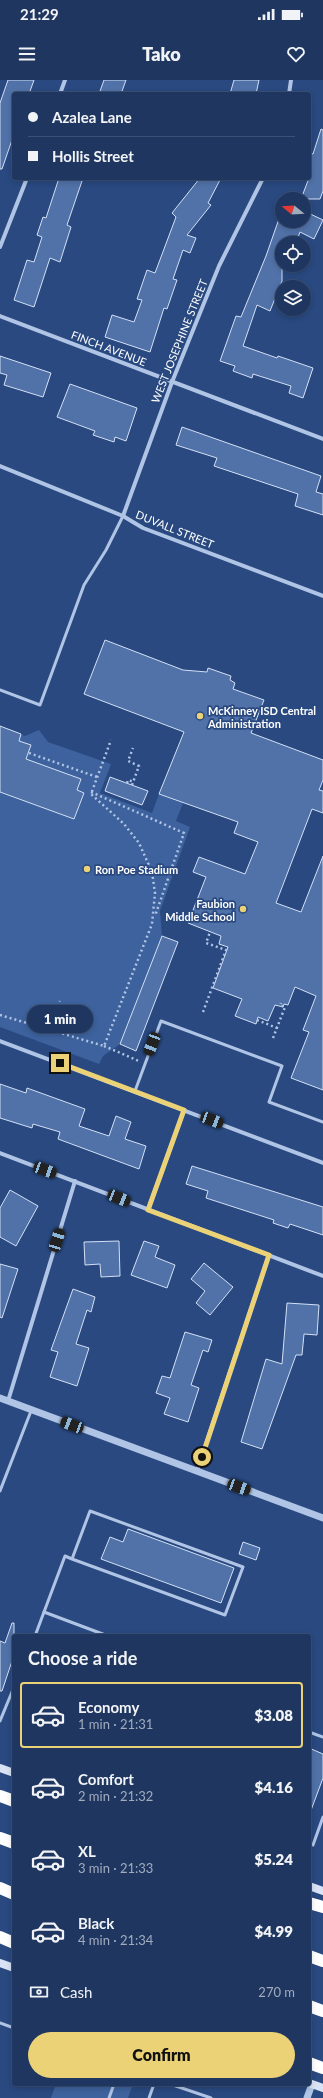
<!DOCTYPE html>
<html lang="en">
<head>
<meta charset="utf-8">
<style>
	:root { --surface:#1f3760; --page:#2c4269; --text:#f1f3f6; --muted:#a1acbd; --line:#3c5175; --accent:#ecd277 }
	body { margin:0; font-family:Lato,sans-serif; background:var(--page); color:var(--text); height:100vh; display:flex; flex-direction:column; font-size:15px; white-space:nowrap }
	* { box-sizing:border-box; margin:0 }
	p { font-size:13px; color:var(--muted) }
	.icon { flex:none; width:22px; height:22px; fill:none; stroke:currentColor; stroke-width:2; stroke-linecap:round; stroke-linejoin:round }
	.map { position:relative; flex:1; overflow:hidden }
	.details { position:absolute; left:12px; top:1554px; width:299px; height:452px; display:flex; flex-direction:column; background:var(--surface); border-radius:4px; box-shadow:0 2px 6px #0003,0 0 0 1px var(--line) }
	.details>* { flex:none }
	.banner { position:absolute; left:12px; top:12px; width:299px; height:88px; border-radius:4px; box-shadow:0 2px 6px #0003,0 0 0 1px var(--line); display:grid; align-content:center; height:88px; padding:0 16px; background:var(--surface) }
	.needle { width:26px; rotate:288deg }
	.controls { position:absolute; left:275px; top:112px; display:grid; gap:8px }
	.controls a { display:grid; place-items:center; width:36px; height:36px; border-radius:50%; background:var(--surface); box-shadow:0 2px 6px #0003,0 0 0 1px var(--line); font-size:20px }
	.end { position:absolute; width:18px; height:18px; margin:-9px; border:5px solid #ecd277; background:#111; box-shadow:0 0 0 2px #111 }
	.from { border-radius:50% }
	.bubble { position:absolute; height:28px; border-radius:14px; background:var(--surface); box-shadow:0 2px 6px #0003,0 0 0 1px var(--line); font-size:13px; font-weight:800; line-height:28px; text-align:center }
	.car { position:absolute; width:12px; height:24px; margin:-12px -6px; border-radius:5px; box-shadow:0 0 3px 1px #0007; background:linear-gradient(#222 24%,#8ab4d8 0 40%,#222 0 76%,#8ab4d8 0 86%,#222 0) }
	.banner b { display:flex; align-items:center; gap:14px; height:38px; font-size:15px }
	.banner b+b { border-top:1px solid var(--line) }
	.banner i { width:10px; height:10px; background:var(--text) }
	ul { padding:0; list-style:none }
	li { display:flex; align-items:center; gap:12px; height:66px; margin:0 8px 6px; padding:0 8px; border:2px solid transparent; border-radius:4px }
	li div { flex:1 }
	li b { display:block; font-size:15px }
	li em { font-style:normal; font-weight:800 }
	li.selected { border-color:var(--accent) }
	li>.icon { width:36px; height:36px; stroke-width:1.5 }
	h2 { padding:0 16px; font-size:18px; line-height:48px }
	.pay { display:flex; align-items:center; gap:10px; height:44px; padding:0 16px; font-size:15px }
	.pay p { margin-inline-start:auto }
	.cta { display:flex; gap:8px; margin-top:auto; padding:8px 16px }
	.cta a { flex:1; height:46px; border-radius:24px; background:var(--accent); color:#111; font-size:16px; font-weight:800; line-height:46px; text-align:center }
	.status { display:flex; justify-content:space-between; align-items:center; height:28px; padding:0 20px; background:var(--surface); direction:ltr }
	.status svg { height:11px; fill:currentColor }
	header { display:flex; justify-content:space-between; align-items:center; height:52px; padding:0 16px; background:var(--surface); font-size:18px; font-weight:800 }
	.map>svg:first-child { display:block }
</style>
</head>
<body>
<div class="status"><b>21:29</b><svg viewBox="0 0 49 12"><path d="M0 12V9h3v3zM5 12V6h3v6zM10 12V3h3v9zM15 12V0h3v12zM26 1h20v11H26zM47 4h2v5h-2z"/></svg></div>
<header><svg class="icon" aria-label="menu" viewBox="0 0 24 24"><path d="M4 6h16M4 12h16M4 18h16"/></svg>Tako<svg class="icon" aria-label="heart" viewBox="0 0 24 24"><path d="M12 20l-8-8c-3-5 5-10 8-4 3-6 11-1 8 4z"/></svg></header>
<div class="map">
<svg width="323" height="2018" viewBox="0 0 323 2018">
	<rect width="100%" height="100%" fill="#294980"/>
	<!-- green -->
	<g fill="#3d629d">
		<polygon points="0,646 25,656 39,650 48,662 111,684 100,713 152,733 159,714 183,723 176,741 190,747 160,831 162,856 120,964 103,976 99,984 0,947"/>
		<polygon points="56,2004 133,2004 128,2018 51,2018"/>
	</g>
	<!-- building -->
	<g fill="#5172a8" stroke="#d3e0f5">
		<polygon points="8,0 34,0 29,14 14,14 14,54 2,89 0,89 0,23"/>
		<polygon points="104,0 126,0 121,14 99,14"/>
		<polygon points="234,0 259,0 256,14 230,14"/>
		<polygon points="321,49 323,50 323,111 320,119 301,119 309,98 309,73 313,74"/>
		<polygon points="59,98 73,98 82,101 67,145 71,147 60,182 50,178 34,227 14,220 27,180 34,182 42,157 37,155 43,137 46,138"/>
		<polygon points="200,98 221,98 208,123 211,125 187,155 196,158 190,173 183,170 173,199 177,200 167,229 164,228 150,272 105,257 112,235 134,242 142,220 137,219 147,190 155,193 176,137 172,133"/>
		<polygon points="304,131 323,140 314,159 300,152 296,163 282,163 282,201 270,231 257,225 243,266 277,278 278,276 313,288 303,318 289,313 291,306 253,294 252,298 233,291 235,286 220,281 236,236 241,237 266,176 281,133 282,141 304,141"/>
		<polygon points="0,276 51,293 43,317 4,305 7,295 0,293"/>
		<polygon points="70,304 137,328 126,361 115,357 114,362 93,355 95,351 57,337"/>
		<polygon points="182,347 321,396 316,412 323,414 323,435 295,426 298,414 214,386 217,378 176,365"/>
		<polygon points="105,560 183,590 207,592 208,588 231,596 230,600 235,603 233,609 264,620 251,653 323,680 323,700 319,710 323,711 323,733 312,729 276,823 301,832 323,776 323,1010 291,998 309,952 303,950 316,916 295,907 288,925 284,924 283,927 275,925 268,941 258,937 256,944 235,936 242,919 213,908 228,867 219,864 221,856 188,843 206,797 193,792 199,777 245,794 258,762 234,753 238,742 159,714 184,652 84,614"/>
		<polygon points="0,646 21,654 19,661 31,665 26,679 81,699 77,710 84,713 74,739 0,712"/>
		<polygon points="110,697 148,711 142,725 105,711"/>
		<polygon points="162,856 178,862 136,971 120,964"/>
		<polygon points="0,1004 26,1013 27,1008 85,1029 79,1046 109,1056 116,1036 131,1042 125,1059 146,1066 139,1089 58,1059 60,1052 33,1044 32,1048 0,1038"/>
		<polygon points="192,1086 323,1127 323,1155 290,1144 288,1148 273,1143 274,1140 206,1118 208,1111 186,1104"/>
		<polygon points="10,1110 38,1126 16,1166 0,1157 0,1128"/>
		<polygon points="119,1161 120,1196 101,1197 100,1184 85,1185 84,1162"/>
		<polygon points="144,1161 159,1166 155,1177 175,1185 167,1208 131,1195"/>
		<polygon points="204,1183 233,1207 210,1235 196,1223 205,1211 191,1199"/>
		<polygon points="0,1184 18,1189 2,1238 0,1237"/>
		<polygon points="73,1209 95,1217 91,1232 87,1230 76,1264 89,1268 77,1306 50,1297 58,1272 51,1270"/>
		<polygon points="287,1223 319,1225 317,1255 304,1254 302,1275 296,1275 262,1369 241,1362 266,1279 282,1284"/>
		<polygon points="185,1252 212,1260 208,1272 203,1270 191,1305 199,1308 188,1342 164,1334 170,1318 156,1313 162,1296 170,1298"/>
		<polygon points="128,1449 234,1488 221,1523 101,1479 110,1457 123,1462"/>
		<polygon points="243,1462 260,1468 256,1480 239,1474"/>
		<polygon points="12,1543 14,1543 14,1575 2,1611 0,1611 0,1561 5,1563"/>
		<polygon points="309,1668 323,1674 323,1698 310,1733"/>
	</g>
	<g fill="none" stroke-linecap="round" stroke-linejoin="round">
		<!-- path -->
		<g stroke="#b0c5e5" stroke-width="2.5" stroke-dasharray="2 3" stroke-linecap="butt">
			<polyline points="29,673 97,697"/>
			<polyline points="127,703 128,700 134,702"/>
			<polyline points="132,705 139,686 128,681 133,668"/>
			<polyline points="91,712 184,753 155,836"/>
			<polyline points="203,932 226,870 206,863 210,852"/>
			<polyline points="0,935 104,966 152,844 155,813 152,792 139,763 124,744 91,714 111,660"/>
			<polyline points="257,940 277,948"/>
			<polyline points="50,950 60,921"/>
			<polyline points="273,958 285,927 280,925 281,923"/>
			<polyline points="104,966 139,981"/>
		</g>
		<!-- service -->
		<g stroke="#b0c5e5" stroke-width="3">
			<polyline points="0,610 40,625 84,505 106,470 123,436"/>
			<polyline points="135,1011 161,941 282,986 269,1022 323,1042"/>
			<polyline points="0,1411 31,1331"/>
			<polyline points="44,1532 65,1476 72,1479 225,1535 243,1487 90,1431 72,1479"/>
			<polyline points="35,1556 44,1532 108,1556"/>
			<polyline points="0,1641 14,1607"/>
			<polyline points="309,1652 323,1657"/>
			<polyline points="309,1763 313,1765 323,1737"/>
			<polyline points="0,1943 14,1948"/>
			<polyline points="170,2004 211,2018"/>
			<polyline points="109,2018 114,2004"/>
			<polyline points="149,2018 154,2004"/>
		</g>
		<!-- minor -->
		<g stroke="#b0c5e5" stroke-width="4">
			<polyline points="60,14 65,0"/>
			<polyline points="289,14 291,0"/>
			<polyline points="0,167 27,98"/>
			<polyline points="0,236 323,359"/>
			<polyline points="0,386 123,436 143,448 323,516"/>
			<polyline points="123,436 172,302 219,186 263,98"/>
			<polyline points="0,961 323,1083"/>
			<polyline points="0,1073 323,1196"/>
			<polyline points="148,1130 184,1030"/>
			<polyline points="8,1321 75,1101"/>
			<polyline points="197,1391 269,1175"/>
		</g>
		<!-- tertiary -->
		<g stroke="#b0c5e5" stroke-width="7">
			<polyline points="0,1318 323,1438"/>
			<polyline points="307,2018 312,2004"/>
		</g>
		<!-- secondary -->
		<g stroke="#d9e3f5" stroke-width="8">
			<polyline points="0,1688 14,1693"/>
			<polyline points="309,1806 323,1811"/>
			<polyline points="0,1883 14,1888"/>
			<polyline points="309,2003 323,2008"/>
		</g>
		<!-- motorway -->
		<g stroke="#fff" stroke-width="12">
			<polyline points="0,1716 14,1721"/>
			<polyline points="0,1758 14,1763"/>
			<polyline points="0,1808 14,1814"/>
			<polyline points="309,1823 323,1827"/>
			<polyline points="0,1857 14,1863"/>
			<polyline points="309,1876 323,1881"/>
			<polyline points="309,1926 323,1931"/>
			<polyline points="309,1983 323,1988"/>
		</g>
	</g>
	<g fill="none" stroke-linecap="round" stroke-linejoin="round">
		<!-- route -->
		<polyline stroke="#ecd277" stroke-width="5" points="60,983 184,1030 148,1130 269,1175 202,1377"/>
	</g>
	<!-- markers -->
	<g fill="#ecd277" stroke="#294980" stroke-width="1.5">
		<circle cx="200" cy="636" r="4"/>
		<circle cx="87" cy="789" r="4"/>
		<circle cx="243" cy="829" r="4"/>
	</g>
	<g text-anchor="middle" dominant-baseline="central" stroke-width="3.5" stroke-linejoin="round" paint-order="stroke">
		<!-- street labels -->
		<g font-size="11" fill="#fff" stroke="#294980">
			<text transform="translate(179 261) rotate(-68)">WEST JOSEPHINE STREET</text>
			<text transform="translate(109 268) rotate(21)">FINCH AVENUE</text>
			<text transform="translate(175 449) rotate(22)">DUVALL STREET</text>
		</g>
		<!-- poi labels -->
		<g font-size="11" font-weight="bold" fill="#fff" stroke="#294980" text-anchor="start">
			<text x="208" y="630">McKinney ISD Central<tspan x="208" dy="13">Administration</tspan></text>
			<text x="95" y="789">Ron Poe Stadium</text>
			<text x="235" y="823" text-anchor="end">Faubion<tspan x="235" dy="13">Middle School</tspan></text>
		</g>
	</g>
</svg>
<div class="controls">
<a><svg class="needle" viewBox="-14 -14 28 28"><path d="M0-13l5 13h-10z" fill="#e53935"/><path d="M0 13l5-13h-10z" fill="#a1acbd"/></svg></a>
<a><svg class="icon" aria-label="locate" viewBox="0 0 24 24"><circle cx="12" cy="12" r="6"/><path d="M12 2v4M12 18v4M2 12h4M18 12h4"/></svg></a>
<a><svg class="icon" aria-label="layers" viewBox="0 0 24 24"><path d="M12 4l9 5-9 5-9-5zM3 14l9 5 9-5"/></svg></a>
</div>
<i class="end from" style="left:202px;top:1377px"></i>
<i class="end" style="left:60px;top:983px"></i>
<div class="bubble" style="left:27px;top:925px;width:66px">1 min</div>
<i class="car" style="left:152px;top:964px;rotate:201deg"></i>
<i class="car" style="left:212px;top:1040px;rotate:111deg"></i>
<i class="car" style="left:45px;top:1090px;rotate:110deg"></i>
<i class="car" style="left:119px;top:1118px;rotate:112deg"></i>
<i class="car" style="left:57px;top:1160px;rotate:17deg"></i>
<i class="car" style="left:72px;top:1345px;rotate:291deg"></i>
<i class="car" style="left:239px;top:1407px;rotate:110deg"></i>
<div class="banner">
<b><i class="from"></i>Azalea Lane</b>
<b><i></i>Hollis Street</b>
</div>
<section class="details">
<h2>Choose a ride</h2>
<ul>
<li class="selected"><svg class="icon" aria-label="car" viewBox="0 0 24 24"><path d="M5 17H2v-5l4-1 3-4h7l3 4 3 1v5h-3M9 17h6M6 11h13"/><circle cx="7" cy="17" r="2"/><circle cx="17" cy="17" r="2"/></svg><div><b>Economy</b><p>1 min · 21:31</p></div><em>$3.08</em></li>
<li><svg class="icon" aria-label="car" viewBox="0 0 24 24"><path d="M5 17H2v-5l4-1 3-4h7l3 4 3 1v5h-3M9 17h6M6 11h13"/><circle cx="7" cy="17" r="2"/><circle cx="17" cy="17" r="2"/></svg><div><b>Comfort</b><p>2 min · 21:32</p></div><em>$4.16</em></li>
<li><svg class="icon" aria-label="car" viewBox="0 0 24 24"><path d="M5 17H2v-5l4-1 3-4h7l3 4 3 1v5h-3M9 17h6M6 11h13"/><circle cx="7" cy="17" r="2"/><circle cx="17" cy="17" r="2"/></svg><div><b>XL</b><p>3 min · 21:33</p></div><em>$5.24</em></li>
<li><svg class="icon" aria-label="car" viewBox="0 0 24 24"><path d="M5 17H2v-5l4-1 3-4h7l3 4 3 1v5h-3M9 17h6M6 11h13"/><circle cx="7" cy="17" r="2"/><circle cx="17" cy="17" r="2"/></svg><div><b>Black</b><p>4 min · 21:34</p></div><em>$4.99</em></li>
</ul>
<div class="pay"><svg class="icon" aria-label="cash" viewBox="0 0 24 24"><path d="M3 7h18v10H3z"/><circle cx="12" cy="12" r="2"/></svg>Cash<p>270 m</p></div>
<div class="cta"><a>Confirm</a></div>
</section>
</div>
</body>
</html>
